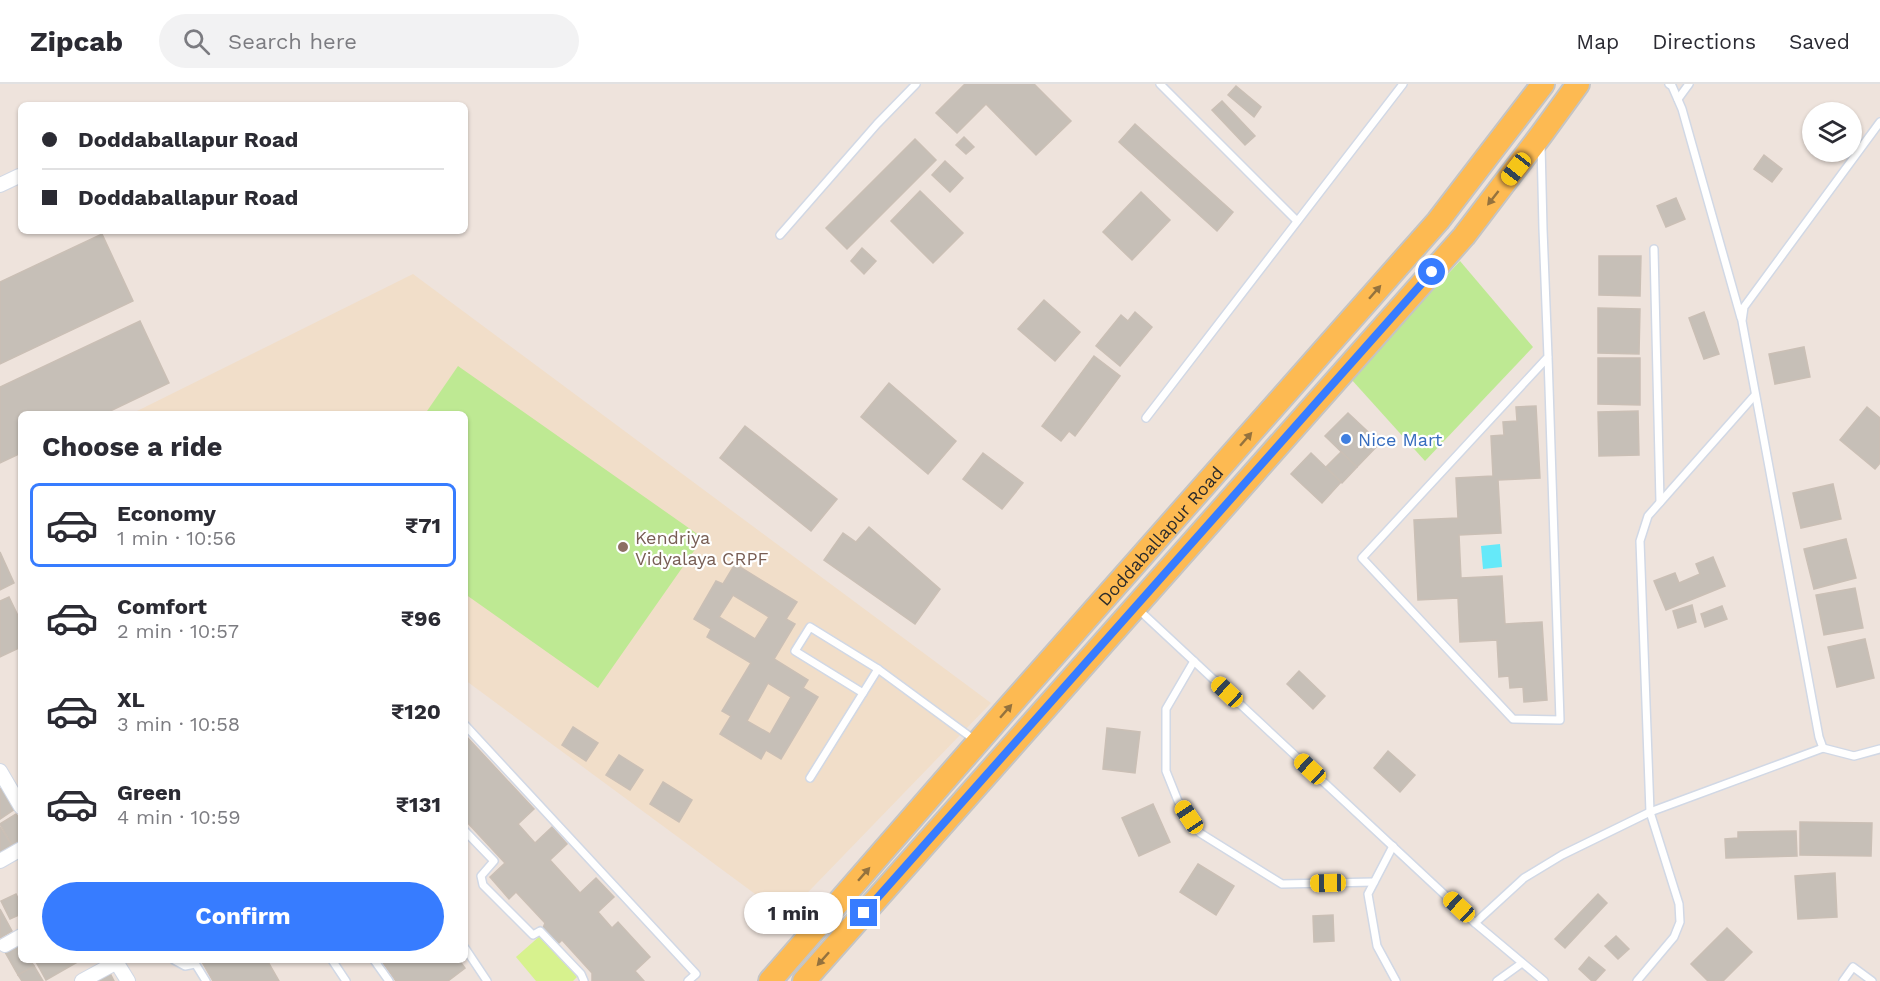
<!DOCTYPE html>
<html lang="en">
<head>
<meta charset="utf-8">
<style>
	:root { --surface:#fff; --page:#f2f2f3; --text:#2b2b33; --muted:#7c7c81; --line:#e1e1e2; --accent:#377cff }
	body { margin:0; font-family:"Work Sans",sans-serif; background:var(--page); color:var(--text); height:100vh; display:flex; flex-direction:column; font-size:22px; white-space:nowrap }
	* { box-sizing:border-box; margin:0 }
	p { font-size:20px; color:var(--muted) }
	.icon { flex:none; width:33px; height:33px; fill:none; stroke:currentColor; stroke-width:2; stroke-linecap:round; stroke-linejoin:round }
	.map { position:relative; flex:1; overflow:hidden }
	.side { position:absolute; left:18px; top:327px; width:450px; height:552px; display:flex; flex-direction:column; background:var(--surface); border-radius:9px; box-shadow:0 2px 4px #0004 }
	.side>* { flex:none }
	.top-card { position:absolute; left:18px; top:18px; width:450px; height:132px; border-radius:9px; box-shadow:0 2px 4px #0004; display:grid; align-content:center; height:132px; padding:0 24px; background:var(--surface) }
	.buttons { position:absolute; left:1802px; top:18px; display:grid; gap:12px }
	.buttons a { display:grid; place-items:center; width:60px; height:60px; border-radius:50%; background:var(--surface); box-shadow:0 2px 4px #0004; font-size:30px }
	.end { position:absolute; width:27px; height:27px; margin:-14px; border:8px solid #377cff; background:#fff; box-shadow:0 0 0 3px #fff }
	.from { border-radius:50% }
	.bubble { position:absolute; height:42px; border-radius:21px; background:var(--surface); box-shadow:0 2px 4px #0004; font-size:20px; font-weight:700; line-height:42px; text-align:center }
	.car { position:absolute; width:18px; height:36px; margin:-18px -9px; border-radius:8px; box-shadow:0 0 4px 2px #0007; background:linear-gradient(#f5c518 24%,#345 0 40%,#f5c518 0 76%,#345 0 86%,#f5c518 0) }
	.top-card b { display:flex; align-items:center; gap:21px; height:57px; font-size:22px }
	.top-card b+b { border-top:2px solid var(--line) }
	.top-card i { width:15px; height:15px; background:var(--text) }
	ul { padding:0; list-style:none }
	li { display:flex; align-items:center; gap:18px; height:84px; margin:0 12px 9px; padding:0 12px; border:3px solid transparent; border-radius:9px }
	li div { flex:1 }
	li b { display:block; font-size:22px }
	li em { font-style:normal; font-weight:700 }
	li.current { border-color:var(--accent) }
	li>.icon { width:54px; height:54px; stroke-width:1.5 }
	h2 { padding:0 24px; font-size:27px; line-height:72px }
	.action { display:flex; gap:12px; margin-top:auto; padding:12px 24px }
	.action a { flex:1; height:69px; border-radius:36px; background:var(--accent); color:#fff; font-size:24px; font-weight:700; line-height:69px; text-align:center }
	header { display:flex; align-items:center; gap:36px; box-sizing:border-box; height:84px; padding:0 30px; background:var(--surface); border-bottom:2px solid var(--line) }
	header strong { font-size:28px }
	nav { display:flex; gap:33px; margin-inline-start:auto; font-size:21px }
	.search { width:420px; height:54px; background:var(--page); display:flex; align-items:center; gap:15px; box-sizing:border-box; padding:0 21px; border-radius:33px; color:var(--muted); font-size:22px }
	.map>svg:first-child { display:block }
</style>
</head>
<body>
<header>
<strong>Zipcab</strong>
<div class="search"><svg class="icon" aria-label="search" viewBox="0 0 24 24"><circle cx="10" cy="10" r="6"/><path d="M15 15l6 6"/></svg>Search here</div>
<nav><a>Map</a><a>Directions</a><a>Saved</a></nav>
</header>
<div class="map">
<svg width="1880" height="897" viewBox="0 0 1880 897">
	<rect width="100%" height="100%" fill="#eee3dc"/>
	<!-- education -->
	<polygon fill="#f1dec9" points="413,190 991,619 785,832 465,596 465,330 131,330"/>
	<!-- green -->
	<g fill="#bee993">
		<polygon points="1460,177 1533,263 1425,377 1351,295"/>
		<polygon points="458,282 703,454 598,604 465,510 465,330 425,330"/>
	</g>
	<!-- pitch -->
	<polygon fill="#d7f28e" points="541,851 577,893 573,897 536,897 516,873"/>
	<!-- water -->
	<polygon fill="#65e9f9" points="1500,460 1502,483 1483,485 1481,462"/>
	<!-- building -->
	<g fill="#c6bfb7" stroke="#cabfb5" stroke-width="1.5" fill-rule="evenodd">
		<polygon points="965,0 1034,0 1071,37 1036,71 986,20 957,49 936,29"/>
		<polygon points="1236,2 1261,23 1254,33 1228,11"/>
		<polygon points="1222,17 1255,52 1245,61 1212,26"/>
		<polygon points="1135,40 1233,128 1217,147 1119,58"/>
		<polygon points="964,53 974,63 966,70 956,61"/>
		<polygon points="915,55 936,76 847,165 826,144"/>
		<polygon points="1764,71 1782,85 1772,98 1754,85"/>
		<polygon points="945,77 963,94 950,108 932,91"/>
		<polygon points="920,107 963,149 933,179 891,137"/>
		<polygon points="1141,108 1170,136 1132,176 1103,148"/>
		<polygon points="1676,114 1685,135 1666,143 1657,122"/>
		<polygon points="102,150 133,217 0,280 0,198"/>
		<polygon points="862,164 876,177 864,190 851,177"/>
		<polygon points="1599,172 1641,172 1640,212 1599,211"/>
		<polygon points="1044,216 1080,248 1055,277 1018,245"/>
		<polygon points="1598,224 1640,225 1639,270 1598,269"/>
		<polygon points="1135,228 1152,243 1120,282 1096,262 1121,231 1128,237"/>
		<polygon points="1704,228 1719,270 1704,275 1689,234"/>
		<polygon points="140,237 169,299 104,330 21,330 21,369 0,379 0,303"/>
		<polygon points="1804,263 1810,293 1775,300 1769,270"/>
		<polygon points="1094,272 1120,292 1075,352 1069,347 1061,357 1042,342"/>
		<polygon points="1598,274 1640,274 1640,321 1598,320"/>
		<polygon points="889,299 956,357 928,390 861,333"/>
		<polygon points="1536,322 1540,394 1498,396 1501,449 1459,451 1461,494 1502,492 1505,540 1542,538 1547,616 1524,618 1523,603 1510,604 1509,592 1499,593 1497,556 1460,558 1458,514 1418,516 1414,436 1458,434 1456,394 1493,392 1491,352 1504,351 1503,338 1517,337 1516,323"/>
		<polygon points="1867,323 1880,334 1880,379 1875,385 1840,356"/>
		<polygon points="1638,327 1639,371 1599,372 1598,328"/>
		<polygon points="1348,329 1380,359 1357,383 1325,352"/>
		<polygon points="745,342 837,415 811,447 720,374"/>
		<polygon points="1341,368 1357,383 1342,399 1326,383"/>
		<polygon points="983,369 1023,399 1002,425 963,395"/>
		<polygon points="1311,369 1341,398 1322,419 1291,390"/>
		<polygon points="1833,400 1841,435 1801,444 1793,409"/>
		<polygon points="869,443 940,505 915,540 824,476 843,449 856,458"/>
		<polygon points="1846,455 1856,494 1814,505 1804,465"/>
		<polygon points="0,468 14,499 0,506"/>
		<polygon points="1713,473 1725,502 1666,526 1654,497 1675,489 1679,499 1700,490 1696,480"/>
		<path d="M735,480L797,518L786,535L795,540L774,575L808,596L803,604L818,613L781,675L766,666L761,675L720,650L731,632L722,627L751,579L707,553L711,545L694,535L716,497L723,500ZM733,511L769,533L755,555L719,533ZM768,599L791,613L770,650L747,637Z"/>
		<polygon points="1855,504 1863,544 1824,551 1816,511"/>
		<polygon points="9,513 21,538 21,563 0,573 0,517"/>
		<polygon points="1692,521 1696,538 1678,544 1673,527"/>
		<polygon points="1722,522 1727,535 1705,543 1701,530"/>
		<polygon points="1865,555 1874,594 1837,603 1828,563"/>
		<polygon points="1299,587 1325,612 1313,625 1287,600"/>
		<polygon points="573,643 598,659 586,677 562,661"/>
		<polygon points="1107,644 1140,648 1135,689 1103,685"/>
		<polygon points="465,651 534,725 518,740 535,759 552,743 567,760 550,776 580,809 596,794 614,813 598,828 612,844 618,838 650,873 635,887 644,897 592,897 592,889 562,856 557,861 543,844 545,839 516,808 509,815 490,793 505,779 465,736"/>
		<polygon points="1388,667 1415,691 1400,708 1374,684"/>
		<polygon points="619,671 643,686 630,706 606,691"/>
		<polygon points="663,698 692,716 679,738 650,720"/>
		<polygon points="2,704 15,725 0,735 0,705"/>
		<polygon points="1153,720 1170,758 1139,772 1122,734"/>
		<polygon points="16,730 21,737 21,755 12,761 0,740"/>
		<polygon points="1800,738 1872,739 1871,772 1800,771"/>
		<polygon points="0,743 12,761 0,769"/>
		<polygon points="1796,747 1797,772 1726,774 1725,755 1738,754 1738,748"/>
		<polygon points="1198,780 1234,802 1216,831 1180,808"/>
		<polygon points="1835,789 1837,833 1798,835 1795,792"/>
		<polygon points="16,810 21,821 21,830 10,835 1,817"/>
		<polygon points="1598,810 1607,819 1565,864 1555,855"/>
		<polygon points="0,825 12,847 0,854"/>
		<polygon points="1333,831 1334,857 1314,858 1313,832"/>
		<polygon points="1727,844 1752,868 1723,897 1708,897 1691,880"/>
		<polygon points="1616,852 1629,865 1618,875 1605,862"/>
		<polygon points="21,859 21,876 30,876 34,882 18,891 5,868"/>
		<polygon points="1589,873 1605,886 1595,897 1592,897 1579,885"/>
		<polygon points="35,876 81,876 46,896"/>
		<polygon points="201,876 267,876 279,897 213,897"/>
		<polygon points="381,876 459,876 465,884 448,897 396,897"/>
		<polygon points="34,882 43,897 22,897 18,891"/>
		<polygon points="109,887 114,897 95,897"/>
	</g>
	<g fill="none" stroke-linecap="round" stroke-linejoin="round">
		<defs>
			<g id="lane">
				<polyline points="1160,0 1297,137"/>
				<polyline points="1669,0 1672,2 1682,25 1741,234"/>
				<polyline points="1678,15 1689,0"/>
				<polyline points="1880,38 1744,223 1742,237 1819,653 1823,664 1854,672 1880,665"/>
				<polyline points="1541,60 1543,145 1548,273 1560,636 1513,635 1362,474 1548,273"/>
				<polyline points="780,151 877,40 916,0"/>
				<polyline points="1654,165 1660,418"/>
				<polyline points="1146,334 1403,0"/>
				<polyline points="1139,526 1475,839 1544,897"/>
				<polyline points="1194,577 1166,625 1166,687 1178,717 1200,749 1282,800 1374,798"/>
				<polyline points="863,609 795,567 810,543 878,585 976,657"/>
				<polyline points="465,641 696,890 688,897"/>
				<polyline points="810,694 878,585"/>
				<polyline points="465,747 494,777 481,792 483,801 533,851 540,847 581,890 584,897"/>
				<polyline points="1393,762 1368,810 1377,862 1396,897"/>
				<polyline points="1475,839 1524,794 1562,771 1650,728 1823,664"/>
				<polyline points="465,864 487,897"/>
				<polyline points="174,876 185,882 195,880"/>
				<polyline points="193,876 206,897"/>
				<polyline points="332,876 346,897"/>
				<polyline points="374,876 389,897"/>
				<polyline points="1497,897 1522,879"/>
				<polyline points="1637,897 1674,853 1680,838 1679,820 1650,728 1640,457 1648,432 1755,311"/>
				<polyline points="1843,897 1853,883 1872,897"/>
			</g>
			<g id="street">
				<polyline points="0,101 19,92"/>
				<polyline points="0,687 21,723"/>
				<polyline points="0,777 21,765"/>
				<polyline points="5,861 21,852"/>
				<polyline points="115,876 128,897"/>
				<polyline points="82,897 117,878"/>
			</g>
			<g id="primary">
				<path id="s1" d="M770,897L1005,627L1438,137L1543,0"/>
				<polyline points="804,897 1464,152 1541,51 1578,0"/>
			</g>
		</defs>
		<!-- lane casing -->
		<use href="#lane" stroke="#d1d8e5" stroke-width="10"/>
		<!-- street casing -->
		<use href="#street" stroke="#d1d8e5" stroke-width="16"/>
		<!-- primary casing -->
		<use href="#primary" stroke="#c4c4c4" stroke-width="26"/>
		<!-- lane -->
		<use href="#lane" stroke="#fff" stroke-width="7"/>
		<!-- street -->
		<use href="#street" stroke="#fff" stroke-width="14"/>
		<!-- primary -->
		<use href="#primary" stroke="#fdba52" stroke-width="22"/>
	</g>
	<!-- one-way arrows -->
	<defs><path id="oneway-solid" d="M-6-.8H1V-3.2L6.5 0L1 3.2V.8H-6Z" transform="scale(1.5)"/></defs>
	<g fill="#94723e">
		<use href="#oneway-solid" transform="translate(1493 114) rotate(128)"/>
		<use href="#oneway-solid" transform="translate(1375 208) rotate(-49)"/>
		<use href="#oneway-solid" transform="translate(1246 355) rotate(-49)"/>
		<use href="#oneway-solid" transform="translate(1006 627) rotate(-49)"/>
		<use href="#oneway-solid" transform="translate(864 790) rotate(-49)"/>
		<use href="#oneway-solid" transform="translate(823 875) rotate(132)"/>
	</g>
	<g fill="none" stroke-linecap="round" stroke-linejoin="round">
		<!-- route -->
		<polyline stroke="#377cff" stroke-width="8" points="864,829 1432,188"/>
	</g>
	<!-- markers -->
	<circle fill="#3f7fe0" stroke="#fff" stroke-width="2" cx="1346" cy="355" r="6"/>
	<circle fill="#8d6e63" stroke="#fff" stroke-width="2" cx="623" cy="463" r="6"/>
	<g text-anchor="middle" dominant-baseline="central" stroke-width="4.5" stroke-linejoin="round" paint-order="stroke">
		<!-- shop labels -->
		<g font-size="18" fill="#366cbe" stroke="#fff" text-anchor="start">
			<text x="1358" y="355">Nice Mart</text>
		</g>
		<!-- street labels -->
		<g font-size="18" fill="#2b2b2b" stroke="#fff">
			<text stroke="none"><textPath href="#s1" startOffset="592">Doddaballapur Road</textPath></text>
		</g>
		<!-- education labels -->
		<g font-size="18" fill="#785e54" stroke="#fff" text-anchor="start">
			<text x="635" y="453">Kendriya<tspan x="635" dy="21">Vidyalaya CRPF</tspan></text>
		</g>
	</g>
</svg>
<div class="buttons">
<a><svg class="icon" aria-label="layers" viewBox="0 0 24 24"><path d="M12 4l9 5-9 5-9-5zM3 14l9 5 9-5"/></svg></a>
</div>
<i class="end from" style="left:1432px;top:188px"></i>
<i class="end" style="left:864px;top:829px"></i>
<div class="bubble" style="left:744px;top:808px;width:99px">1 min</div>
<i class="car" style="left:1516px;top:85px;rotate:218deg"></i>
<i class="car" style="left:1227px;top:608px;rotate:313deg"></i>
<i class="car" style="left:1310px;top:685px;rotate:313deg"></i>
<i class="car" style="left:1189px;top:733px;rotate:326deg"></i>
<i class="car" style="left:1328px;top:799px;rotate:269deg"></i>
<i class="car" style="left:1459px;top:823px;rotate:313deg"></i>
<div class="top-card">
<b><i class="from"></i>Doddaballapur Road</b>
<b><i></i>Doddaballapur Road</b>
</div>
<section class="side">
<h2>Choose a ride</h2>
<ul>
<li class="current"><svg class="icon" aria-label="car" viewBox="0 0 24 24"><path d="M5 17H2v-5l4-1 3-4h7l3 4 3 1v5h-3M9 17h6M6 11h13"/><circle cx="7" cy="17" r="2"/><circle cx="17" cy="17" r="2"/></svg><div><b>Economy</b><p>1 min · 10:56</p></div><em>₹71</em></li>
<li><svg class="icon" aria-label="car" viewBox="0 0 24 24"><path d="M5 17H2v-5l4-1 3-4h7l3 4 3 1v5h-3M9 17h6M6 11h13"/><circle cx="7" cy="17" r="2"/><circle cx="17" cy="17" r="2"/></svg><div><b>Comfort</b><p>2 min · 10:57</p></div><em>₹96</em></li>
<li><svg class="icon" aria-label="car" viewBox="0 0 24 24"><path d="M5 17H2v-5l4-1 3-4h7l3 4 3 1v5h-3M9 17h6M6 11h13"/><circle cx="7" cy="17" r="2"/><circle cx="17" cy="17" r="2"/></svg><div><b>XL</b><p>3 min · 10:58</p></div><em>₹120</em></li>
<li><svg class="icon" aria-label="car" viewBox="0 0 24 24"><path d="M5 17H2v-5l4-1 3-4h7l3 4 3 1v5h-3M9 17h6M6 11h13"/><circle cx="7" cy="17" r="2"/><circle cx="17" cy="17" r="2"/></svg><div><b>Green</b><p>4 min · 10:59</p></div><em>₹131</em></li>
</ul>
<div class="action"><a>Confirm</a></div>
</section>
</div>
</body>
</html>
